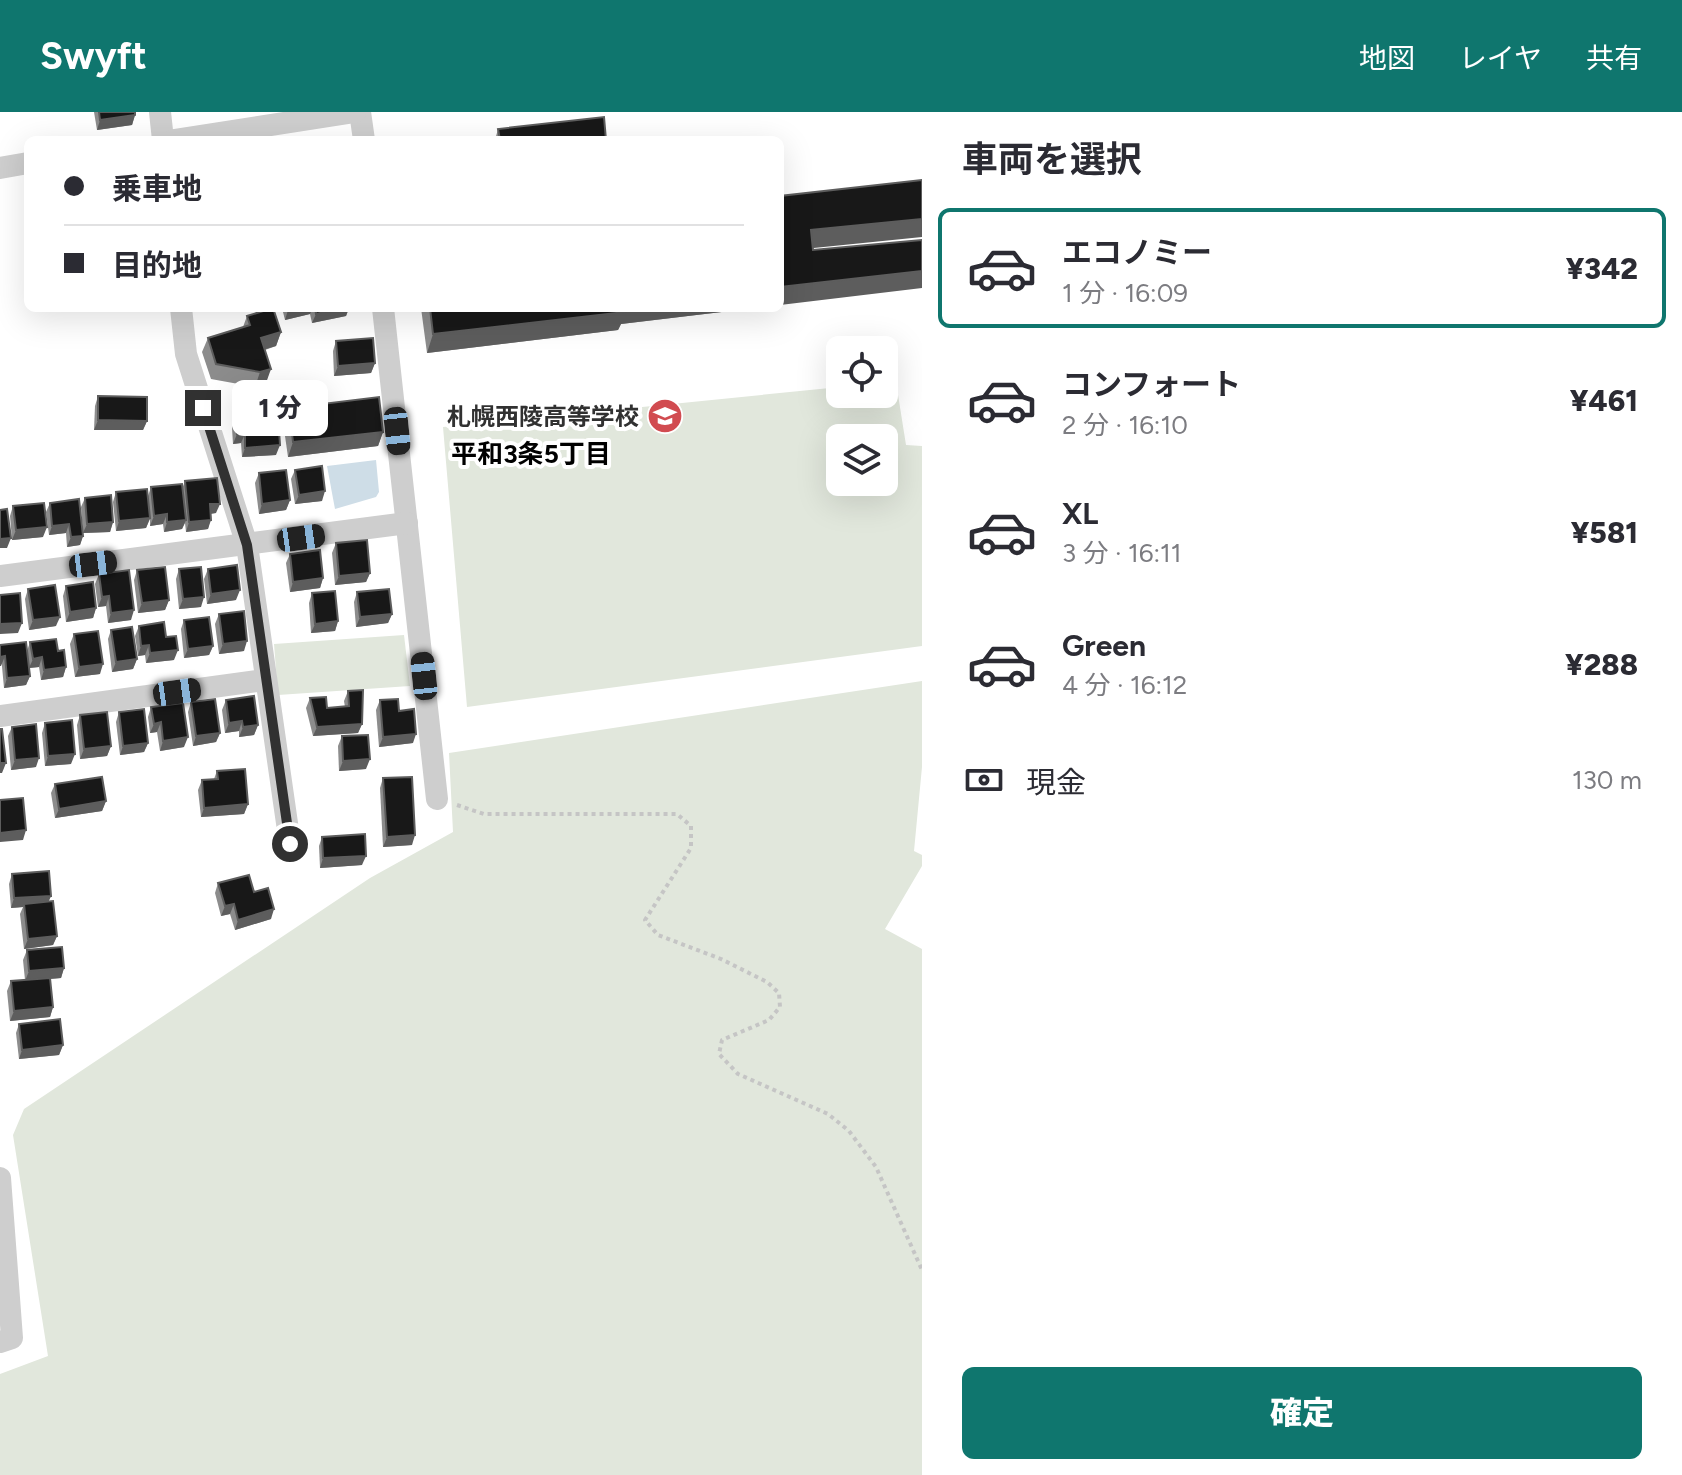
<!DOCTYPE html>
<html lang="ja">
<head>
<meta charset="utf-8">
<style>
	:root { --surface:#fff; --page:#f7f7f7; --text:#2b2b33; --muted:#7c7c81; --line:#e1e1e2; --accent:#0f766e }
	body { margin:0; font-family:Figtree,"Noto Sans JP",sans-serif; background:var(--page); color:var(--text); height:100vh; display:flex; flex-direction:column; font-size:30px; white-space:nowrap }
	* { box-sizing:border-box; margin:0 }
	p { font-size:26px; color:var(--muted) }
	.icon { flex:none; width:44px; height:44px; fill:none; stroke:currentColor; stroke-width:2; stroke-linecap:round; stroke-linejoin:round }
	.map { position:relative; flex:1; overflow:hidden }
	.sheet { display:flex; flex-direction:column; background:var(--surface); width:760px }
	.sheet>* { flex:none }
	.hud { position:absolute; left:24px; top:24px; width:760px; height:176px; border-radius:12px; box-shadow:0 8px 32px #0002; display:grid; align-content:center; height:176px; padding:0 40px; background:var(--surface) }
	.controls { position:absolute; left:826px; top:224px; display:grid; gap:16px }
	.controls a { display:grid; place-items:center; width:72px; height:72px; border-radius:12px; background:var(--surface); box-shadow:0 8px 32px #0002; font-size:40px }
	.end { position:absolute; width:36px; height:36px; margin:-18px; border:10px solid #313131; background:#fff; box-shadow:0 0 0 4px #fff }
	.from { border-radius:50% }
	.bubble { position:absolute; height:56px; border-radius:12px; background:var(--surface); box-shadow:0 8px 32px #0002; font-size:26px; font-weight:800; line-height:56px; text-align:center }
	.car { position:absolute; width:24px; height:48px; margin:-24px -12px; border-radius:10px; box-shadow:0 0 6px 2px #0007; background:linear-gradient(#222 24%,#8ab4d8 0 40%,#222 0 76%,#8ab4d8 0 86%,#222 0) }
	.hud b { display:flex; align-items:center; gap:28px; height:76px; font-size:30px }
	.hud b+b { border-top:2px solid var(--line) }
	.hud i { width:20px; height:20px; background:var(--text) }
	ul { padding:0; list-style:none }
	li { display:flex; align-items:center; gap:24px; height:120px; margin:0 16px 12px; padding:0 24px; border:4px solid transparent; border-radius:12px }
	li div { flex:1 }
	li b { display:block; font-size:30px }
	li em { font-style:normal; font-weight:800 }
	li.on { border-color:var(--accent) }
	li>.icon { width:72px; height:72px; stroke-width:1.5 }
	h2 { padding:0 40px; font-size:36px; line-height:96px }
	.pay { display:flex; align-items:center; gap:20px; height:88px; padding:0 40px; font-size:30px }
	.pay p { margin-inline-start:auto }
	.button { display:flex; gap:16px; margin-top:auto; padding:16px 40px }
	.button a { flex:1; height:92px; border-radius:12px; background:var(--accent); color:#fff; font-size:32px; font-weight:800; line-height:92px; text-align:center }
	header { display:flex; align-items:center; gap:48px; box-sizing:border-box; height:112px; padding:0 40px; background:var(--accent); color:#fff }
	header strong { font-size:38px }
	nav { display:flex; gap:44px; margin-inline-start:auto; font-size:28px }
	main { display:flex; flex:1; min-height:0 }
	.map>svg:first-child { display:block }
</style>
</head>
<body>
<header>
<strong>Swyft</strong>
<nav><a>地図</a><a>レイヤ</a><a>共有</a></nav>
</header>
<main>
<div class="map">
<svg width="922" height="1363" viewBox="0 0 922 1363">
	<rect width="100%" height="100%" fill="#fff"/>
	<!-- green -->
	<g fill="#e1e7dc" fill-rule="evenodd">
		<path d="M896,270L906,333L922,334V534L467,595L443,315L840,275V282H884V271ZM840,326H884V370H840Z"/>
		<polygon points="404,523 410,574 278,583 274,532"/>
		<polygon points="922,569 922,655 914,739 922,743 922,754 885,817 922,837 922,1363 0,1363 0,1262 48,1244 13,1023 24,997 370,766 453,720 449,641"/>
	</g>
	<!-- water -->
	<polygon fill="#cedde7" points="376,348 379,380 376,385 335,397 327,354"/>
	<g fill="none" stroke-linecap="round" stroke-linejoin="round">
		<!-- path -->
		<polyline stroke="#c5c5c5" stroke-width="4" stroke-dasharray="4 4" stroke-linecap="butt" points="457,693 484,702 677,702 691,714 691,736 645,808 658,823 721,847 767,870 779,881 780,895 769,908 722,928 719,942 738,962 828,1002 849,1019 876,1055 922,1158"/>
		<!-- minor -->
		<g stroke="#cecece" stroke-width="22">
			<polyline points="160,0 163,28"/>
			<polyline points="360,0 364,28"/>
			<polyline points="174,28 355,0"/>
			<polyline points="0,56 28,51"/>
			<polyline points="181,196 186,242 247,433 290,732"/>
			<polyline points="383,196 437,687"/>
			<polyline points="0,464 407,411"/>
			<polyline points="0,604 265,568"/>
			<polyline points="0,1066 12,1226 0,1230"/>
		</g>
	</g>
	<!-- wall -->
	<g fill="#8c8c8c">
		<polygon points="94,0 135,0 135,3 132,13 97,18"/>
		<polygon points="498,17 606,28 495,28"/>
		<polygon points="282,196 349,196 346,204 312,211 310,202 285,208"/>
		<polygon points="421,196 755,196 621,212 618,218 427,241"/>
		<polygon points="247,204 281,220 276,234 265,238 266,271 255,275 211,267 202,240 208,226 243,215"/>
		<polygon points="336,229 375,251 371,261 334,264 333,239"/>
		<polygon points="98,284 147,309 143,318 94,318 95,294"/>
		<polygon points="289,296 383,320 378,334 288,345 283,310"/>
		<polygon points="236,306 276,343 242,345 241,331 233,332 232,316"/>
		<polygon points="295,358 322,389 295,392 291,367"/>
		<polygon points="259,361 290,388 286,398 259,402 255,371"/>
		<polygon points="185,369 216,401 211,402 208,417 186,420 185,411 182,417 164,420 163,412 150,414 150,407 146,416 116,419 113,390 116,380 148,384 151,375 182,377"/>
		<polygon points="85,386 113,410 110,420 83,421 81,395"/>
		<polygon points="50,391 83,424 80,433 67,435 66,421 49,423 46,400"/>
		<polygon points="13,394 43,425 12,428 10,404"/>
		<polygon points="336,431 370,461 366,470 335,473 332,441"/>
		<polygon points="290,442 323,466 320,476 290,480 286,451"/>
		<polygon points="179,457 201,495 179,497 176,467"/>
		<polygon points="208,457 236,488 207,492 204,467"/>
		<polygon points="137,458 169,488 165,498 138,501 134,468"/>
		<polygon points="99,462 131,508 108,511 106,494 98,495 95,472"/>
		<polygon points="66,474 96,496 93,506 66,510 63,484"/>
		<polygon points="28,477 56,514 29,518 25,487"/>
		<polygon points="357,480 392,502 388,511 356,515 354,490"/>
		<polygon points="312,481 338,509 335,519 311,521 309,491"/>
		<polygon points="219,502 244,539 219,542 215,512"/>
		<polygon points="184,508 213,534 209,543 184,546 181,517"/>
		<polygon points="139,514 166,525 174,548 146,551 145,543 138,544 135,524"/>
		<polygon points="111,518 137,547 133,557 112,560 108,527"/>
		<polygon points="74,522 100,562 75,565 70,532"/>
		<polygon points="30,530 58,539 66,555 63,565 41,568 39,555 29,556 30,564 26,573 4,576 0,533 27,539"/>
		<polygon points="348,579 362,612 358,621 313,624 306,596 310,586 327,596 345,595 344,589"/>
		<polygon points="226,588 258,613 254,623 239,625 239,619 225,621 222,598"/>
		<polygon points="380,588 399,599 413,631 379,635 376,598"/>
		<polygon points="191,590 220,621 216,630 193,634 188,600"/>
		<polygon points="151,595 184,635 160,639 157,620 150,621 148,605"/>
		<polygon points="119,600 148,631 144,640 120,643 116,610"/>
		<polygon points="80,603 111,634 107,644 80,647 77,613"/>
		<polygon points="45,611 71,652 45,654 42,621"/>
		<polygon points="12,615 36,655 11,658 8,624"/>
		<polygon points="342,624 366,657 339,659 338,634"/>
		<polygon points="217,659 248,692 244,702 201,705 198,678 202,668 214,667"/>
		<polygon points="383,666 412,733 383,735 380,676"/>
		<polygon points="55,672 106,689 102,699 55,706 51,681"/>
		<polygon points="322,725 362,753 320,756 319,734"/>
		<polygon points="12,762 51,784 48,790 57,824 53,833 24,837 20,802 23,795 11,796 9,772"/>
		<polygon points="218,771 271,807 235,818 230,802 221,804 215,781"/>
		<polygon points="27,838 64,856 61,866 50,867 53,895 50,905 10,909 7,879 11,869 25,868 23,848"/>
		<polygon points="19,912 63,933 59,943 19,947 16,921"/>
	</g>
	<!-- shaded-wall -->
	<g fill="#5d5d5d">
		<polygon points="135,3 132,13 97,18 100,8"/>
		<polygon points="922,107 922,125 804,137 811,118"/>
		<polygon points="922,159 922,176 780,193 780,175"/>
		<polygon points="298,196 313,196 310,202 285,208 288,198"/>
		<polygon points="342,196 349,196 346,204 312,211 316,202"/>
		<polygon points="623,196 755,196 621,212 618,218 427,241 433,222"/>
		<polygon points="281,220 276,234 256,240 261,226"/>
		<polygon points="375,251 371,261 334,264 338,254"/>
		<polygon points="271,257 266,271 255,275 260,260"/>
		<polygon points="98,308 147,309 143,318 94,318"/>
		<polygon points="383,320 378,334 288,345 293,330"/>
		<polygon points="237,322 245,322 241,331 233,332"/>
		<polygon points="280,333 276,343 242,345 245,336"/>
		<polygon points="325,379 322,389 295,392 299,383"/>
		<polygon points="290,388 286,398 259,402 262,392"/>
		<polygon points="210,392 220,392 216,401 206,402"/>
		<polygon points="167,402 163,412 150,414 154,404"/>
		<polygon points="150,406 146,416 116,419 119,409"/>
		<polygon points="186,408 182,417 164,420 167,410"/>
		<polygon points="211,408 208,417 186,420 189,410"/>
		<polygon points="113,410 110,420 83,421 87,412"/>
		<polygon points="69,412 66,421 49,423 52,414"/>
		<polygon points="47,415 43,425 12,428 16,418"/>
		<polygon points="83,424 80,433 67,435 71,425"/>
		<polygon points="11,426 7,436 0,436 0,427"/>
		<polygon points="370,461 366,470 335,473 339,464"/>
		<polygon points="323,466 320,476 290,480 293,470"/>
		<polygon points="240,478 236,488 207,492 211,482"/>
		<polygon points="109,484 106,494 98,495 102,485"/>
		<polygon points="204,485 201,495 179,497 183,487"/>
		<polygon points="169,488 165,498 138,501 142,491"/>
		<polygon points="96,496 93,506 66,510 70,500"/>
		<polygon points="134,498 131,508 108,511 111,501"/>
		<polygon points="392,502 388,511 356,515 360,505"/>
		<polygon points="60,505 56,514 29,518 33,508"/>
		<polygon points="338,509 335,519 311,521 315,512"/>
		<polygon points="22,511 18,521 0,522 0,512"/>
		<polygon points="247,529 244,539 219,542 223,532"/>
		<polygon points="149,533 145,543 138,544 141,534"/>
		<polygon points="213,534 209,543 184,546 188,537"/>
		<polygon points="178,538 174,548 146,551 150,541"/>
		<polygon points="5,544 1,554 0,554 0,545"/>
		<polygon points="42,545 39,555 29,556 33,547"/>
		<polygon points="137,547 133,557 112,560 116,550"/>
		<polygon points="103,552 100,562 75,565 79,555"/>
		<polygon points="66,555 63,565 41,568 44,558"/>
		<polygon points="30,564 26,573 4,576 7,566"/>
		<polygon points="242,609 239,619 225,621 229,611"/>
		<polygon points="161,610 157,620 150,621 154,612"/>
		<polygon points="362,612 358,621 313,624 317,615"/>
		<polygon points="258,613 254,623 239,625 243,615"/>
		<polygon points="220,621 216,630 193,634 196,624"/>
		<polygon points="416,622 413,631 379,635 383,625"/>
		<polygon points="188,625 184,635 160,639 163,629"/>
		<polygon points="148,631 144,640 120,643 123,634"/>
		<polygon points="111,634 107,644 80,647 84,637"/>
		<polygon points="75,642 71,652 45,654 48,644"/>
		<polygon points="39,646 36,655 11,658 15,648"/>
		<polygon points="370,647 366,657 339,659 343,649"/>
		<polygon points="0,651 6,651 2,661 0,661"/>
		<polygon points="106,689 102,699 55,706 59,697"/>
		<polygon points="248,692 244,702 201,705 204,696"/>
		<polygon points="26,718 23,728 0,730 0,721"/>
		<polygon points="415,723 412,733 383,735 387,725"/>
		<polygon points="366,744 362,753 320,756 323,746"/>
		<polygon points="51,784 47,793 24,792 23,795 11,796 14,786"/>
		<polygon points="234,792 230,802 221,804 225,794"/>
		<polygon points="274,797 271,807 235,818 238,808"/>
		<polygon points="57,824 53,833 24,837 28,827"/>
		<polygon points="64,856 61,866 25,869 29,859"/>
		<polygon points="53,895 50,905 10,909 14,899"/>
		<polygon points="63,933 59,943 19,947 22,938"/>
	</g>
	<!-- building -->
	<g fill="#181818" stroke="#5d5d5d" stroke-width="2">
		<polygon points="99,0 135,0 135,3 100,8"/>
		<polygon points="604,5 606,28 500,28 498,17"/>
		<polygon points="922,68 922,107 811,118 813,138 922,128 922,159 780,175 780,84"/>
		<polygon points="273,196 281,220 261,226 271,257 260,260 216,252 208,226 250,213 247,204"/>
		<polygon points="315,196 342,196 316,202"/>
		<polygon points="430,196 624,196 625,200 433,222"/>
		<polygon points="373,226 375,251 338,254 336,229"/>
		<polygon points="98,284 147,285 147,309 98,308"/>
		<polygon points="379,285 383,320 293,330 289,296"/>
		<polygon points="278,303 280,333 245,336 245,322 237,322 236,306"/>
		<polygon points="322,354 325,379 299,383 295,358"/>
		<polygon points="286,358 290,388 262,392 259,361"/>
		<polygon points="217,366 220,392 210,392 211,408 189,410 185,369"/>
		<polygon points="182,372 186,408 167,410 167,402 154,404 151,375"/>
		<polygon points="147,377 150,406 119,409 116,380"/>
		<polygon points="111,383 113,410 87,412 85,386"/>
		<polygon points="79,387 83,424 71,425 69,412 52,414 50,391"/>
		<polygon points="44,391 47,415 16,418 13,394"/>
		<polygon points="7,397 11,426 0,427 0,398"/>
		<polygon points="367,428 370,461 339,464 336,431"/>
		<polygon points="320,438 323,466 293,470 290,442"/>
		<polygon points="237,453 240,478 211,482 208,457"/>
		<polygon points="165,455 169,488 142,491 137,458"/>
		<polygon points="201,455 204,485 183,487 179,457"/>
		<polygon points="129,458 134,498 111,501 109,484 102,485 99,462"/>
		<polygon points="93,470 96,496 70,500 66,474"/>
		<polygon points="55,473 60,505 33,508 28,477"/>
		<polygon points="389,477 392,502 360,505 357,480"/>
		<polygon points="335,479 338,509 315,512 312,481"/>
		<polygon points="20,481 22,511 0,512 0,483"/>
		<polygon points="244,499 247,529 223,532 219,502"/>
		<polygon points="209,505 213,534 188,537 184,508"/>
		<polygon points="164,510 166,525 176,524 178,538 150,541 149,533 141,534 139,514"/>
		<polygon points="132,515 137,547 116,550 111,518"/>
		<polygon points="98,519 103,552 79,555 74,522"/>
		<polygon points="56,527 58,539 64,538 66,555 44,558 42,545 33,547 30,530"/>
		<polygon points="26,530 30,564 7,566 5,544 0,545 0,533"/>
		<polygon points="363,578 362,612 317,615 310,586 326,585 327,596 349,594 348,579"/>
		<polygon points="254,584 258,613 243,615 242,609 229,611 226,588"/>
		<polygon points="215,587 220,621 196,624 191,590"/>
		<polygon points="398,587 399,599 414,597 416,622 383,625 380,588"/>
		<polygon points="183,591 188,625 163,629 161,610 154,612 151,595"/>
		<polygon points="144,597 148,631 123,634 119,600"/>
		<polygon points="107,600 111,634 84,637 80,603"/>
		<polygon points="72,608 75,642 48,644 45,611"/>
		<polygon points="36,612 39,646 15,648 12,615"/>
		<polygon points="0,617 2,617 6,651 0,651"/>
		<polygon points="368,623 370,647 343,649 342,624"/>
		<polygon points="245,657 248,692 204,696 202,668 218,667 217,659"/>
		<polygon points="102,665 106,689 59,697 55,672"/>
		<polygon points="412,665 415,723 387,725 383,666"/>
		<polygon points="23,686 26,718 0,721 0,688"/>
		<polygon points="365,722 366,744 323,746 322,725"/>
		<polygon points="49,759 51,784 14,786 12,762"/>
		<polygon points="249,763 254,780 268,776 274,797 238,808 234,792 225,794 218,771"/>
		<polygon points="53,789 57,824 28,827 24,792"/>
		<polygon points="62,835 64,856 29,859 27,838"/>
		<polygon points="50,866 53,895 14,899 11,869"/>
		<polygon points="60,907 63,933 22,938 19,912"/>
	</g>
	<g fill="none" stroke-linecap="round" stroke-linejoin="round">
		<!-- route -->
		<polyline stroke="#313131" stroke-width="10" points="203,296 247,433 290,732"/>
	</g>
	<!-- icons -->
	<defs>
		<symbol id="school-disc" viewBox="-11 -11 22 22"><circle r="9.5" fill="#d14b50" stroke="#fff"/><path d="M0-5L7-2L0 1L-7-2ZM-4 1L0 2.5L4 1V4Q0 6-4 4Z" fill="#fff"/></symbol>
	</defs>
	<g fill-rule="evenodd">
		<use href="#school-disc" x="645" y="284" width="40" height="40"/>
	</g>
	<g text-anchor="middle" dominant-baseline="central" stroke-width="8" stroke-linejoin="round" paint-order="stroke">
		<!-- poi labels -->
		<g font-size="24" font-weight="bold" fill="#313131" stroke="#fff" text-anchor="end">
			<text x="639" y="304">札幌西陵高等学校</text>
		</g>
		<!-- neighbourhood labels -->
		<g font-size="26" font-weight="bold" fill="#000" stroke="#fff">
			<text x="531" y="342">平和3条5丁目</text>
		</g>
	</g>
</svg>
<div class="controls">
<a><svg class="icon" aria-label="locate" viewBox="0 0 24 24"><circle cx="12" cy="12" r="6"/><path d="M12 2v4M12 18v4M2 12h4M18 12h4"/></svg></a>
<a><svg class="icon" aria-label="layers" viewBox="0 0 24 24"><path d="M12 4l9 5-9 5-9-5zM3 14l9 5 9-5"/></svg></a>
</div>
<i class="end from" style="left:290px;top:732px"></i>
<i class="end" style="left:203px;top:296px"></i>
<div class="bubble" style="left:232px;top:268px;width:96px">1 分</div>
<i class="car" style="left:397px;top:319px;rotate:174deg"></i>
<i class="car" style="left:301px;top:426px;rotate:82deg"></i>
<i class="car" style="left:93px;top:452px;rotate:83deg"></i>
<i class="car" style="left:424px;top:564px;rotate:354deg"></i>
<i class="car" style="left:177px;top:580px;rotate:82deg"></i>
<div class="hud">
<b><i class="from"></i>乗車地</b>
<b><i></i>目的地</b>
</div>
</div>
<section class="sheet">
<h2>車両を選択</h2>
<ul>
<li class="on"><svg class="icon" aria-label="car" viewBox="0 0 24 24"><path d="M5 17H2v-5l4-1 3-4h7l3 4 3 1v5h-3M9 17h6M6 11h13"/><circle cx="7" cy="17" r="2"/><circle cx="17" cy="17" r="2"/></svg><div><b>エコノミー</b><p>1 分 · 16:09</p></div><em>¥342</em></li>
<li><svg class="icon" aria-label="car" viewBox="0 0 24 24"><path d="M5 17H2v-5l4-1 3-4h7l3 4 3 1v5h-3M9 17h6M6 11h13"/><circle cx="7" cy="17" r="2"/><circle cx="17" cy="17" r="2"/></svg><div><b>コンフォート</b><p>2 分 · 16:10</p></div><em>¥461</em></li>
<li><svg class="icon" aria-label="car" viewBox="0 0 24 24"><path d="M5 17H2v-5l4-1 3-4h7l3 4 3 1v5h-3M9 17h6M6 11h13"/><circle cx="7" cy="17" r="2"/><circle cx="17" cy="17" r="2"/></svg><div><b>XL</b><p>3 分 · 16:11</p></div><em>¥581</em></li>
<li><svg class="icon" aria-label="car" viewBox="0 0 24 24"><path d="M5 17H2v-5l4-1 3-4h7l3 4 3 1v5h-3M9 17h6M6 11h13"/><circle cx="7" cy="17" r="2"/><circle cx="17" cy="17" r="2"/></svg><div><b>Green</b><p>4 分 · 16:12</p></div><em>¥288</em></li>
</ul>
<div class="pay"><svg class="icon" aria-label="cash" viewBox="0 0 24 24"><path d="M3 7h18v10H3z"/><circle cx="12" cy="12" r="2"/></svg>現金<p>130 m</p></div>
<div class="button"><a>確定</a></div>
</section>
</main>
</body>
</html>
